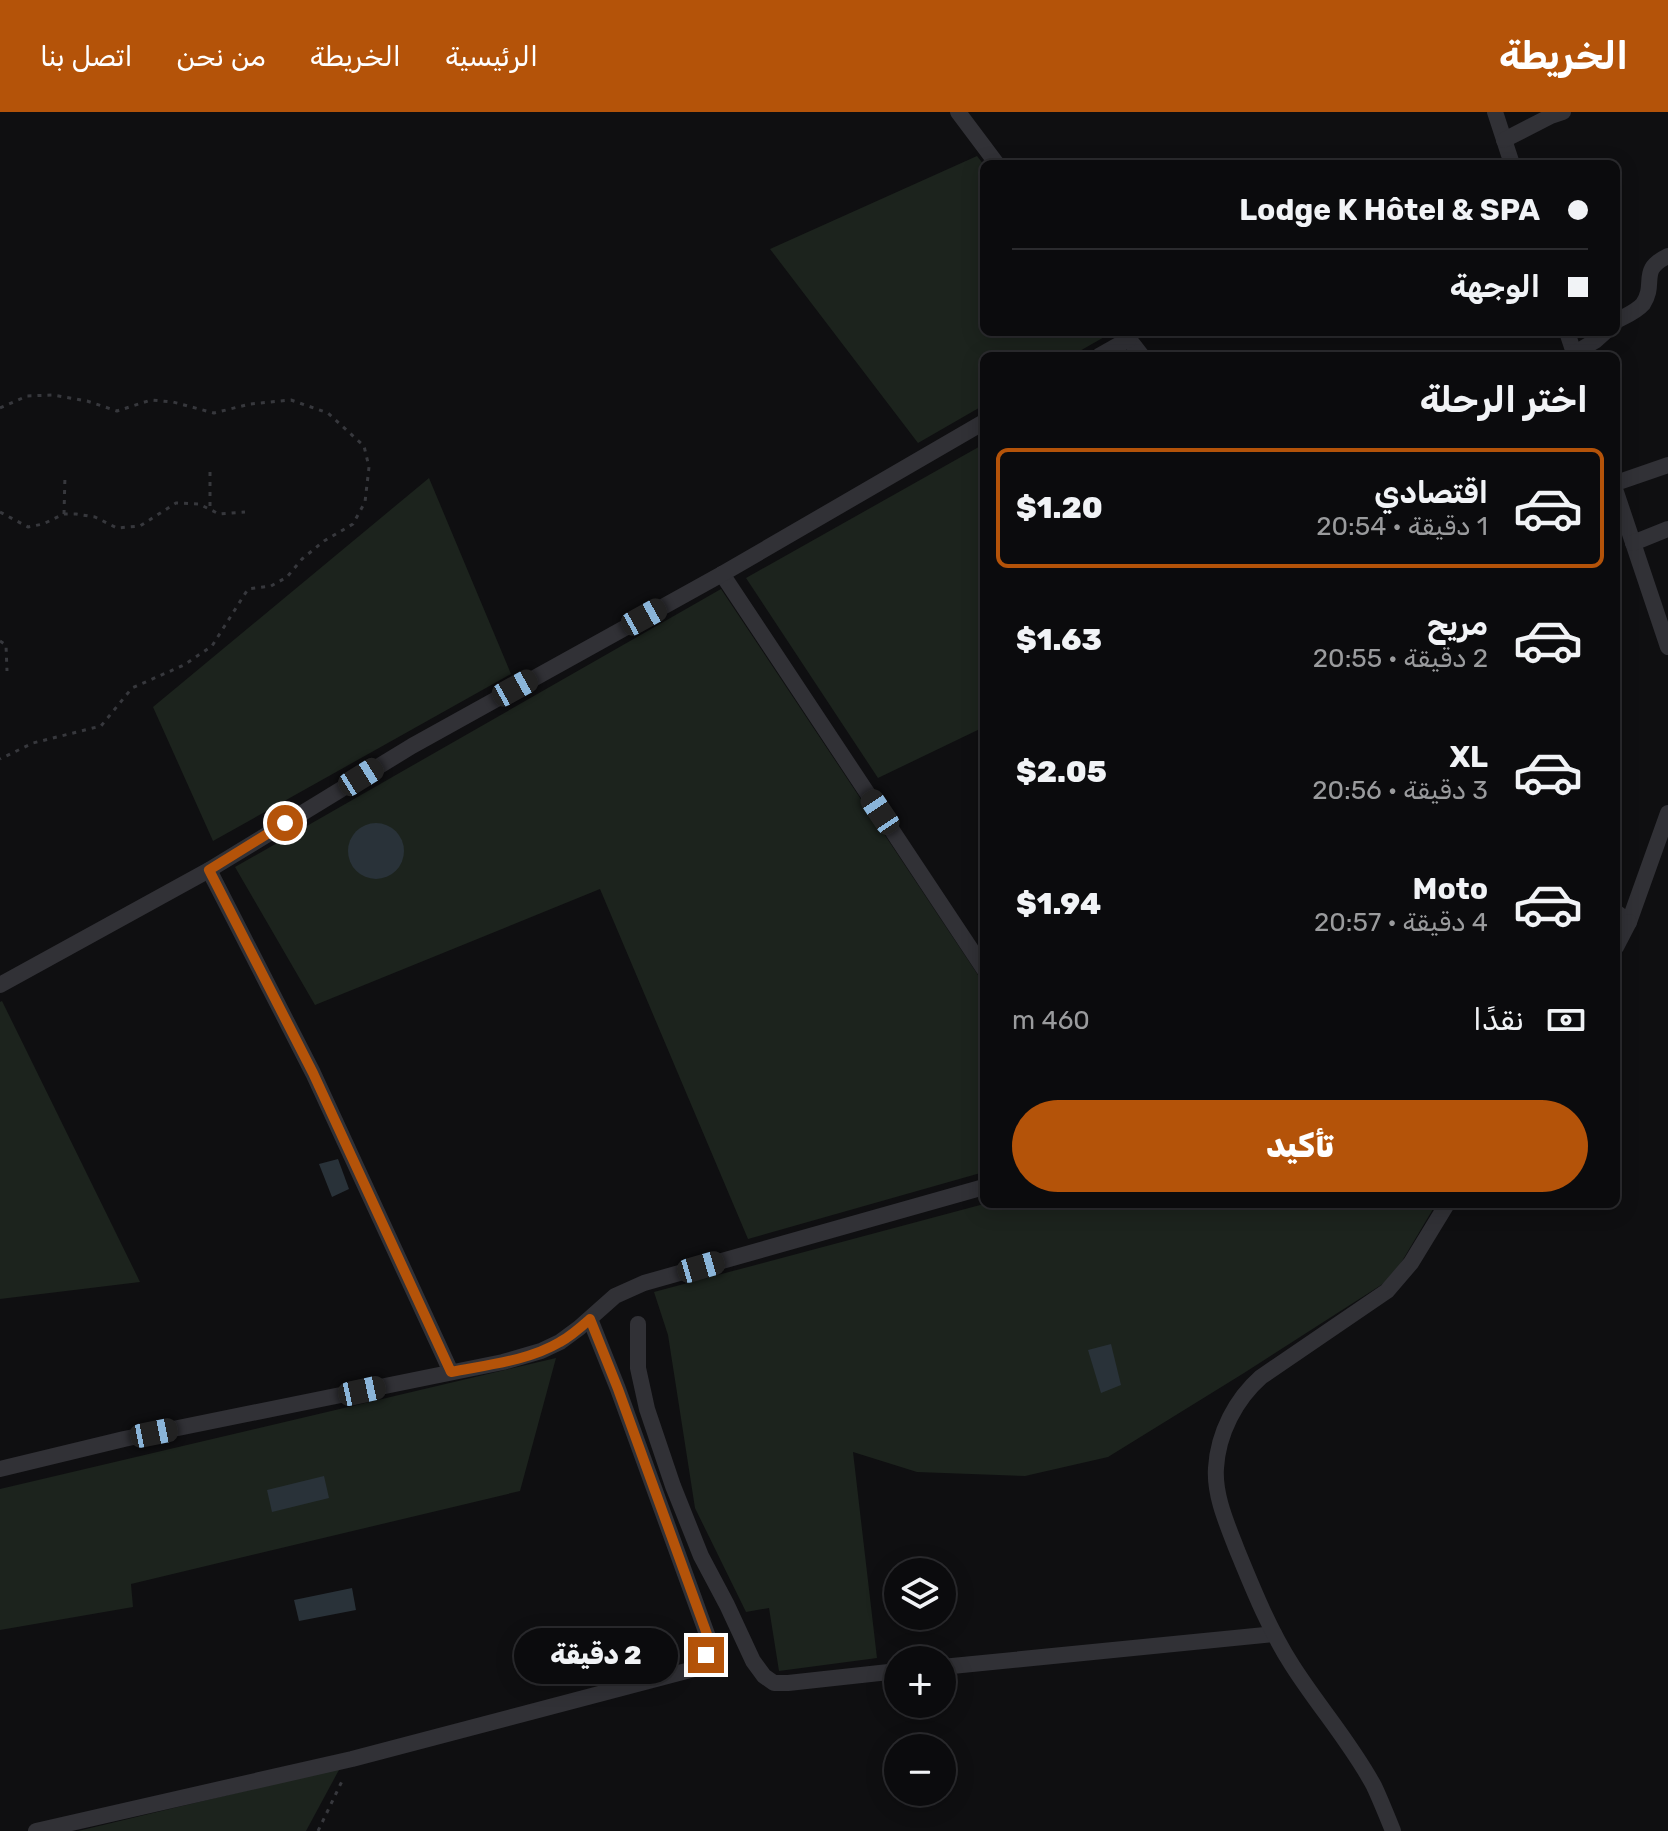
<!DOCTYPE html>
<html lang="ar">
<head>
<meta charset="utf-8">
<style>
	:root { --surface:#0b0b0d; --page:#141416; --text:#f1f3f6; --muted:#9a9b9d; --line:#2b2b2e; --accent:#b45309 }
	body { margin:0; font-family:Rubik,"Noto Naskh Arabic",sans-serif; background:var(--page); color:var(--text); direction:rtl; height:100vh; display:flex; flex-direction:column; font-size:30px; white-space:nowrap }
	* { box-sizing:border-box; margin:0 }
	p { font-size:26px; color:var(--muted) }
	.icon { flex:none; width:44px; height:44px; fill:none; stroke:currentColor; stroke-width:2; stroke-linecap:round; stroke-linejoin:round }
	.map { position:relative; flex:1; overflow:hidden; direction:ltr }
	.details { position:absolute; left:980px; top:240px; width:640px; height:856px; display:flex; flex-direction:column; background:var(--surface); border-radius:12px; box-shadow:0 4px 20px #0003,0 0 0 2px var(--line); direction:rtl }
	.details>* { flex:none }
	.banner { position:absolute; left:980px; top:48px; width:640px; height:176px; border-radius:12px; box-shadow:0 4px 20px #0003,0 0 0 2px var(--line); direction:rtl; display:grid; align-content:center; height:176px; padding:0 32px; background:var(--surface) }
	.controls { position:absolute; left:884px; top:1446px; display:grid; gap:16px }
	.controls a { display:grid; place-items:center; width:72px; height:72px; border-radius:50%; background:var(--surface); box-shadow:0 4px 20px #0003,0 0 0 2px var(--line); font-size:40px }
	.end { position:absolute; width:36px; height:36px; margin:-18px; border:10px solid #b45309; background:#fff; box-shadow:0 0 0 4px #fff }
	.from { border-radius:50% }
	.bubble { position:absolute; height:56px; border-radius:28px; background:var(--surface); box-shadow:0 4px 20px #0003,0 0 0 2px var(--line); font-size:26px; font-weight:800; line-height:56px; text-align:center; direction:rtl }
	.car { position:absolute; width:24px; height:48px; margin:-24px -12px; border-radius:10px; box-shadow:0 0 6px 2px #0007; background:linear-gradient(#222 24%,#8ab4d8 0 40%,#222 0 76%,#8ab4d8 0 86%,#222 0) }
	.banner b { display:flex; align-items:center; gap:28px; height:76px; font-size:30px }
	.banner b+b { border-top:2px solid var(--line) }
	.banner i { width:20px; height:20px; background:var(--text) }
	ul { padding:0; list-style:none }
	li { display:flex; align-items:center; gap:24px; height:120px; margin:0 16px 12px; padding:0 16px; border:4px solid transparent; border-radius:12px }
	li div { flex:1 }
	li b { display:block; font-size:30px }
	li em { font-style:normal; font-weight:800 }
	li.selected { border-color:var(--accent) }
	li>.icon { width:72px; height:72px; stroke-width:1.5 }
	h2 { padding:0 32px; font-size:36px; line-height:96px }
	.pay { display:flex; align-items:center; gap:20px; height:88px; padding:0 32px; font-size:30px }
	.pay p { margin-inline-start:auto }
	.primary-button { display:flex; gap:16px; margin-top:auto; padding:16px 32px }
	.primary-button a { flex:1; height:92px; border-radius:48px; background:var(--accent); color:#fff; font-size:32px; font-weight:800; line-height:92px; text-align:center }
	header { display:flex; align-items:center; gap:48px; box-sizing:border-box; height:112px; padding:0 40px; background:var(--accent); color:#fff }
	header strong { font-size:38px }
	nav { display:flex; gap:44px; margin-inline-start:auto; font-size:28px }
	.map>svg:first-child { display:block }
</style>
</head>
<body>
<header>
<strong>الخريطة</strong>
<nav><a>الرئيسية</a><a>الخريطة</a><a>من نحن</a><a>اتصل بنا</a></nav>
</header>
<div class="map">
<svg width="1668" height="1719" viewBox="0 0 1668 1719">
	<rect width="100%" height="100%" fill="#0f0f11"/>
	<!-- green -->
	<g fill="#1c231d">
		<polygon points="977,44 984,53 984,220 1113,220 1071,244 984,244 984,293 918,331 770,137"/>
		<polygon points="984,332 984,615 878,666 746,466"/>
		<polygon points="429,366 511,562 213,729 153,595"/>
		<polygon points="721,477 984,872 984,1060 748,1127 600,777 315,893 235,755"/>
		<polygon points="2,889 140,1170 0,1187 0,890"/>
		<polygon points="984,1092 1436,1092 1392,1166 1244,1261 1108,1345 1025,1364 917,1360 853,1340 877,1546 779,1559 769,1496 746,1500 695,1396 668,1223 654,1180"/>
		<polygon points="556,1246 520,1379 131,1472 133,1495 0,1518 0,1377"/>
		<polygon points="340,1656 306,1719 78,1719"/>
	</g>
	<!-- water -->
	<g fill="#293239">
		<circle cx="376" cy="739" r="28"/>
		<polygon points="338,1047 349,1077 332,1085 319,1052"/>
		<polygon points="1111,1232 1121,1273 1101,1281 1088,1238"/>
		<polygon points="324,1364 329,1386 272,1400 267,1378"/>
		<polygon points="352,1476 356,1498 299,1509 294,1488"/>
	</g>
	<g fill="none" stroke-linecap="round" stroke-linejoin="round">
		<!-- path -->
		<g stroke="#37383d" stroke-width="3" stroke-dasharray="4 6" stroke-linecap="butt">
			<polyline points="0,296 27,284 53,283 87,289 117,299 151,288 173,290 214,301 250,292 291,288 328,301 364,334 369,355 365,390 353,412 324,429 302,447 287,465 271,474 248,477 212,534 184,553 132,576 101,614 33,631 0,647"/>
			<polyline points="210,360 210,396"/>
			<polyline points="0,400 28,415 43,412 64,402 76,402 95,405 117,416 140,414 176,391 199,392 219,402 245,400"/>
			<polyline points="64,402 65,363"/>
			<polyline points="0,529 6,533 7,559"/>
			<polyline points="318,1719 344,1665"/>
		</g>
		<!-- minor -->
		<g stroke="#313136" stroke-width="16">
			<polyline points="958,0 997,52"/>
			<polyline points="1495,0 1512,52"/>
			<polyline points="1504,28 1551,4 1563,0"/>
			<path d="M1616,209C1625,204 1636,200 1643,192C1657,171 1638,158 1668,144"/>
			<polyline points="1567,220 1575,244"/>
			<polyline points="1124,221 1142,244"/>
			<polyline points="1575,241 1595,229 1605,220"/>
			<polyline points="1099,244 1129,227"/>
			<polyline points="1616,371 1668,353"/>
			<polyline points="1616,380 1668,535"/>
			<polyline points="1633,431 1668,417"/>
			<polyline points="722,462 984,857"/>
			<polyline points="209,758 313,961 451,1260"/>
			<polyline points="1616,800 1629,810 1668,701"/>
			<polyline points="1616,835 1629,810"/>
			<polyline points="0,873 209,758 412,634 722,462 984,310"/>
			<polyline points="638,1212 638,1256 647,1297 673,1374 701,1444 727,1493 753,1549 764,1564 774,1571 788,1571 898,1559"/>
			<polyline points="0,1357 124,1327 503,1250 541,1239 560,1230 579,1216 615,1184 644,1171 984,1075"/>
			<polyline points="942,1555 1274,1522"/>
			<polyline points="36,1719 352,1647 694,1557 706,1543 708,1525 618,1277 590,1207"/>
			<path d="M1393,1719C1387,1704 1381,1689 1374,1674C1351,1631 1318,1594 1292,1553C1269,1517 1253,1477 1237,1438C1227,1412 1214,1383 1216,1356C1218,1321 1236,1287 1261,1265L1387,1179L1411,1151L1447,1092"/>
		</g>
	</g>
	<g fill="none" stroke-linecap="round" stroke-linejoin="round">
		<!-- route -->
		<path stroke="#b45309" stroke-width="10" d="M285,711L209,758L313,961L451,1260C486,1253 528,1249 560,1230C571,1224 581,1215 590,1207L618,1277L708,1525L706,1543"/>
	</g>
</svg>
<div class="controls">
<a><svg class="icon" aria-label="layers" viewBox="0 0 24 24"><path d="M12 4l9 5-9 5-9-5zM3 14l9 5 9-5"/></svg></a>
<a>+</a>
<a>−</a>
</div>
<i class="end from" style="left:285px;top:711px"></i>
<i class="end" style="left:706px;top:1543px"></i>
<div class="bubble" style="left:514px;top:1516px;width:164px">2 دقيقة</div>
<i class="car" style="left:644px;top:505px;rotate:61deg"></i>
<i class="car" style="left:515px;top:576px;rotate:61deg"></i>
<i class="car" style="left:361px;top:665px;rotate:58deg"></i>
<i class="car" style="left:880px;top:700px;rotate:326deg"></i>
<i class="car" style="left:701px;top:1155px;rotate:74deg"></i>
<i class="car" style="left:362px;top:1279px;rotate:78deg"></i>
<i class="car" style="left:154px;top:1321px;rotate:79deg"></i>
<div class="banner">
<b><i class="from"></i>Lodge K Hôtel &amp; SPA</b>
<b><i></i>الوجهة</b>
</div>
<section class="details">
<h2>اختر الرحلة</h2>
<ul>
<li class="selected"><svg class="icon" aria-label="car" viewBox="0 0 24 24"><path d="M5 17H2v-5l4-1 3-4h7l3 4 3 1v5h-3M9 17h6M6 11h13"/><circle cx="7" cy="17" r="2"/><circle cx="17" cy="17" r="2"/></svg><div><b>اقتصادي</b><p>1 دقيقة · 20:54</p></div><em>$1.20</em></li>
<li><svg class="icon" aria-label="car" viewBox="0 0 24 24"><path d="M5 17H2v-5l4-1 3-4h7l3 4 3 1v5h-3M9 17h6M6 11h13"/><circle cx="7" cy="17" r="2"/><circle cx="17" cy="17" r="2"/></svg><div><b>مريح</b><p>2 دقيقة · 20:55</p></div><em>$1.63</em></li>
<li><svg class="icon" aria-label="car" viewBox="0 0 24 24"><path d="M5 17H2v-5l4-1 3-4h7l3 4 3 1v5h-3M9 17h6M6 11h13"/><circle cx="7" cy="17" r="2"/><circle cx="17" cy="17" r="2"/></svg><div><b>XL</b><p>3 دقيقة · 20:56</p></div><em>$2.05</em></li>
<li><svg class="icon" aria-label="car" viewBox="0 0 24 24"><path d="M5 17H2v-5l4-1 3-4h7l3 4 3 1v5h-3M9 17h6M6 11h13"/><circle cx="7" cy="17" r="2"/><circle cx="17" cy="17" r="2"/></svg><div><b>Moto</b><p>4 دقيقة · 20:57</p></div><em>$1.94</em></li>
</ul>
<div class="pay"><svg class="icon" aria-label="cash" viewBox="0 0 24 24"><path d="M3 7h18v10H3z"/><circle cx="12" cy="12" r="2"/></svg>نقدًا<p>460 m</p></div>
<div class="primary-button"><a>تأكيد</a></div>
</section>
</div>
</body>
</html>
